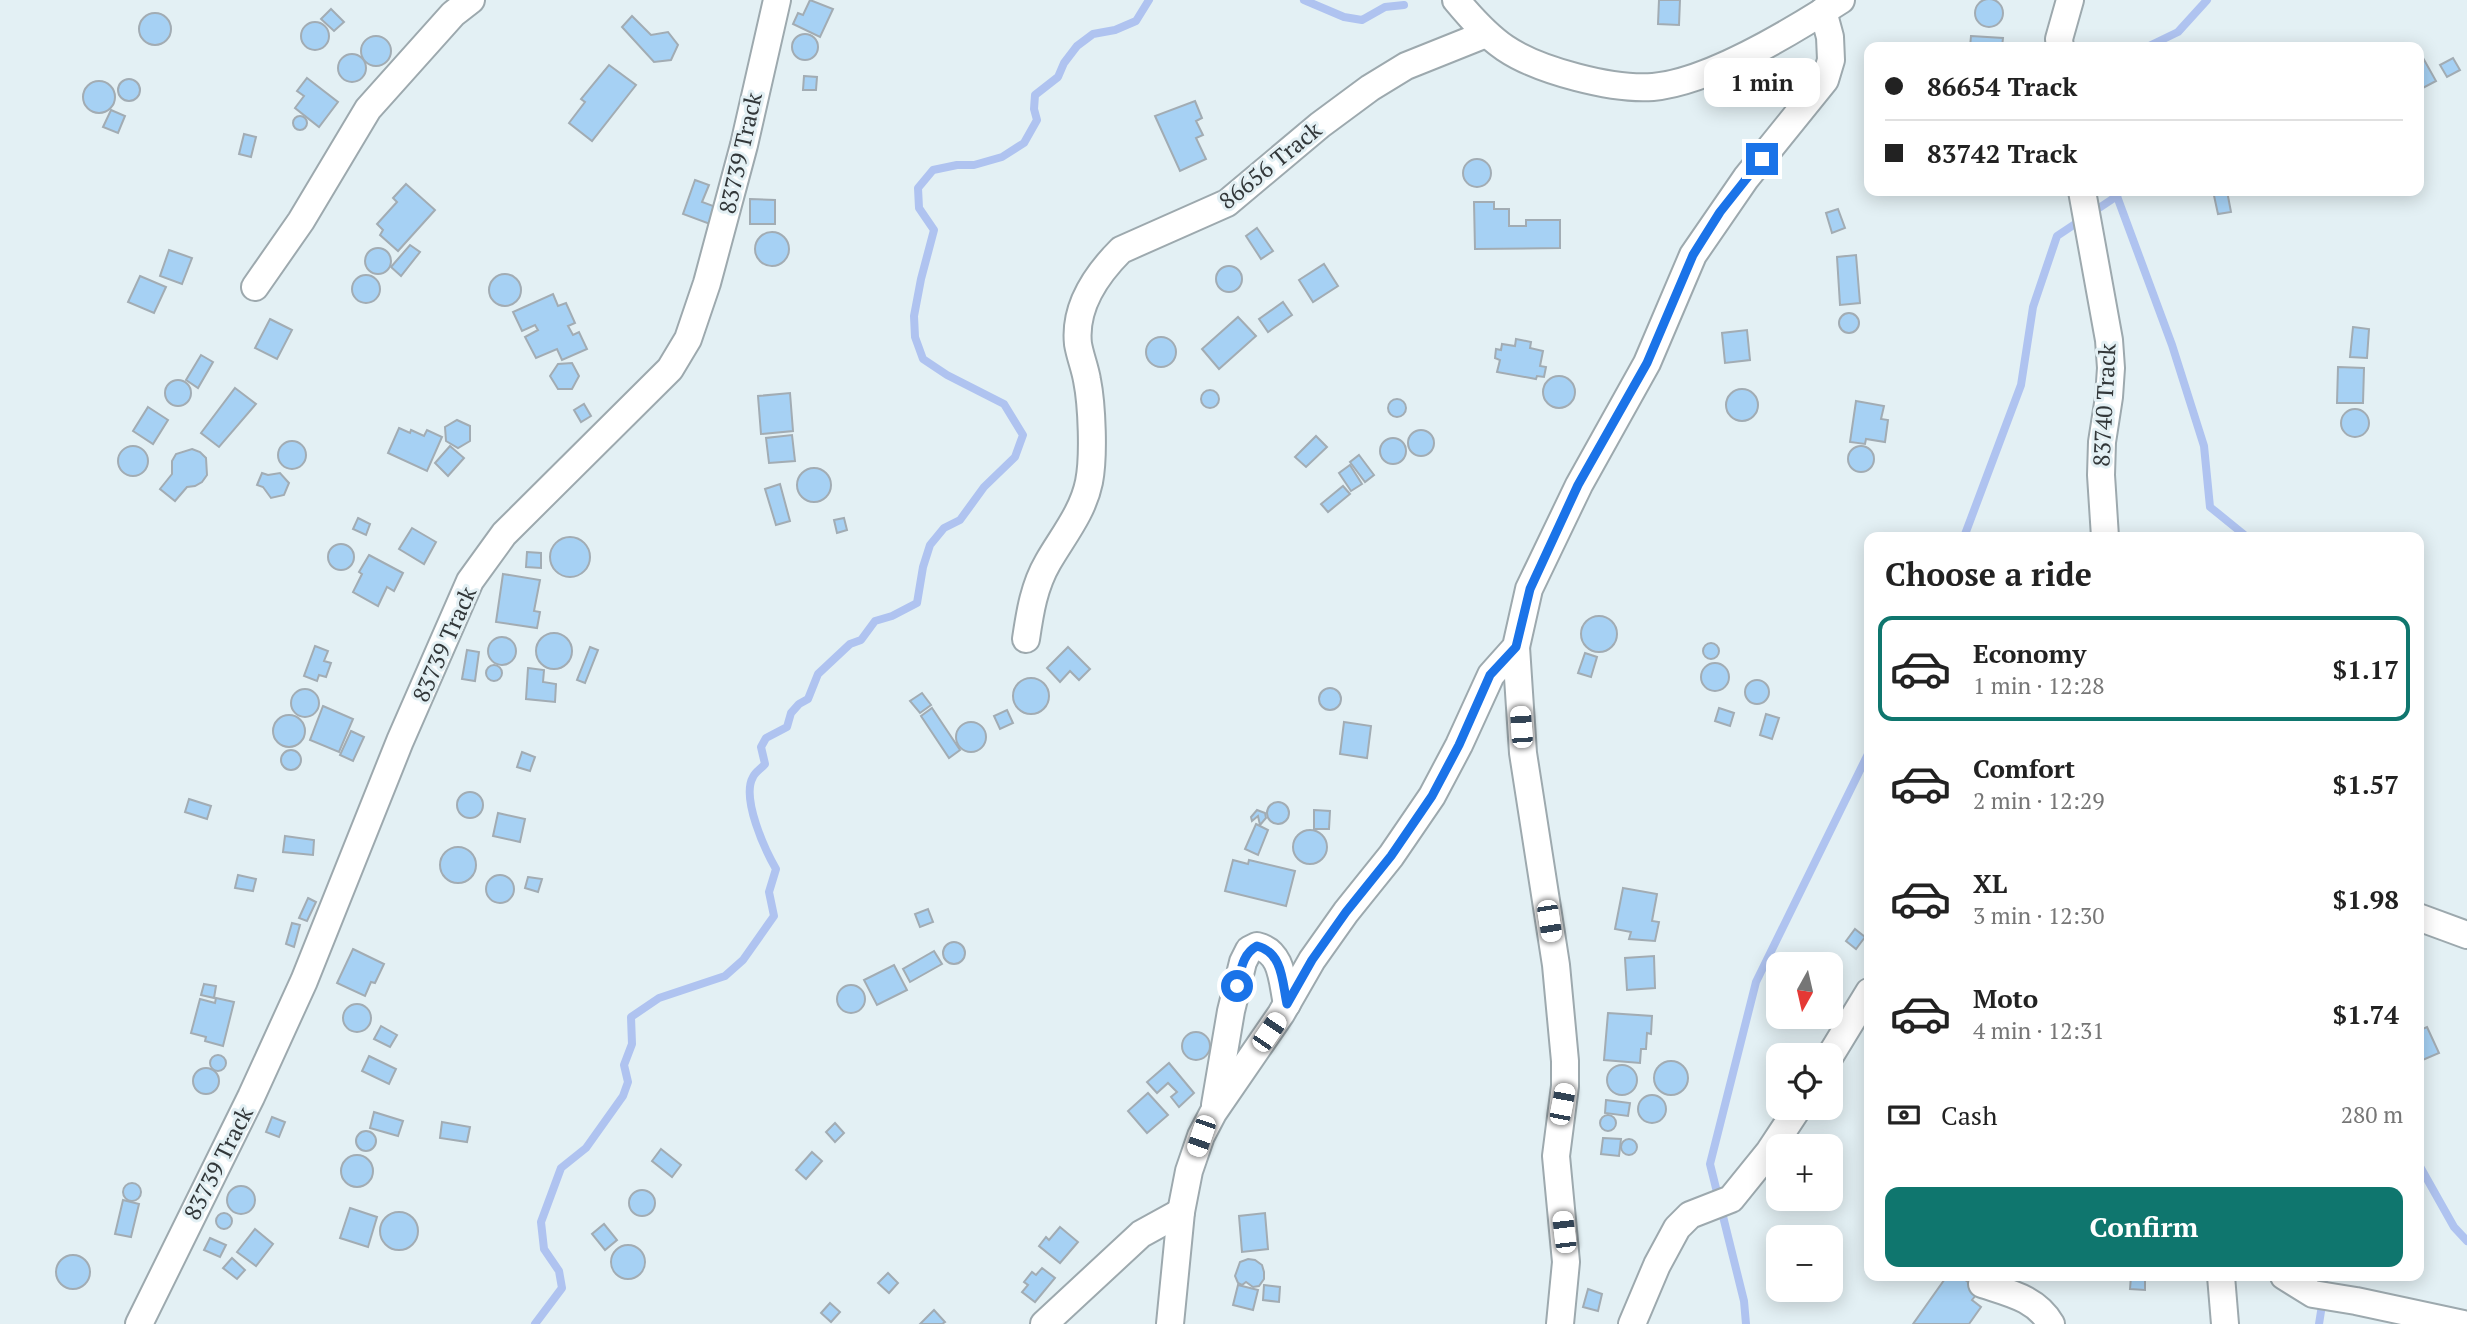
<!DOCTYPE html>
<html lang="en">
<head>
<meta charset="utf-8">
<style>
	:root { --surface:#fff; --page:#f2f2f2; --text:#222; --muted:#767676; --line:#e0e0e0; --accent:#0f766e }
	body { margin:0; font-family:"PT Serif",serif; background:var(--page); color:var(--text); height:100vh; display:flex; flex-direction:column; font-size:26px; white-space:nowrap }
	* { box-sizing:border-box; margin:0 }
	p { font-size:23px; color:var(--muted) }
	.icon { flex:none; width:38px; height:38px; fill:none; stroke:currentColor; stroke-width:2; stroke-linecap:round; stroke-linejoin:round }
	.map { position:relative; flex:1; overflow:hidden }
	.drawer { position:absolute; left:1864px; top:532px; width:560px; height:749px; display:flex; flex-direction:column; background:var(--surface); border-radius:14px; box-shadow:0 4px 18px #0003 }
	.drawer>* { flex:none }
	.top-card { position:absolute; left:1864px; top:42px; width:560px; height:154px; border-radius:14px; box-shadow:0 4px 18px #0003; display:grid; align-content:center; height:154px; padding:0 21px; background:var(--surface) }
	.needle { width:46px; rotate:188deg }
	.fabs { position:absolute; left:1766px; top:952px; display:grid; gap:14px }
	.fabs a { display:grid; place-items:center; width:77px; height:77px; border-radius:14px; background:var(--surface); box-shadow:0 4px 18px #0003; font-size:35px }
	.end { position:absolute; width:32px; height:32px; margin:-16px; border:9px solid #1a73e8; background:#fff; box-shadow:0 0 0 4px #fff }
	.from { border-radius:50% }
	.bubble { position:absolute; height:49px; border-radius:14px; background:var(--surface); box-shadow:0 4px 18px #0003; font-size:23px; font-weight:700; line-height:49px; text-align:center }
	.car { position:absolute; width:21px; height:42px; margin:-21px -10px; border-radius:9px; box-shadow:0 0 5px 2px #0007; background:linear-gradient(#fff 24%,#345 0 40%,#fff 0 76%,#345 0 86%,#fff 0) }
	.top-card b { display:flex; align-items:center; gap:24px; height:66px; font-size:26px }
	.top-card b+b { border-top:2px solid var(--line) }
	.top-card i { width:18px; height:18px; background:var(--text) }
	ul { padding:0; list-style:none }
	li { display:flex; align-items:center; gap:21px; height:105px; margin:0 14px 10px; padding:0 7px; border:4px solid transparent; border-radius:14px }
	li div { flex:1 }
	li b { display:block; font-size:26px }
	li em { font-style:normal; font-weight:700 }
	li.selected { border-color:var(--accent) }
	li>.icon { width:63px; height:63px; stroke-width:1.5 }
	h2 { padding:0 21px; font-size:32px; line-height:84px }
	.pay { display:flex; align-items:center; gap:18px; height:77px; padding:0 21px; font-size:26px }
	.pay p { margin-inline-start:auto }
	.action { display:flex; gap:14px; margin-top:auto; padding:14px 21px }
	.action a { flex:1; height:80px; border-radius:14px; background:var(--accent); color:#fff; font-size:28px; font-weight:700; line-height:80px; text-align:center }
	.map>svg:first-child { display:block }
</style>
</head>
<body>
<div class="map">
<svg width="2467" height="1324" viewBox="0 0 2467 1324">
	<rect width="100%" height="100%" fill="#e3f0f4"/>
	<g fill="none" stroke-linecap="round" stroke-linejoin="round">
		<!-- stream -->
		<g stroke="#afc3f0" stroke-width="8">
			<polyline points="1304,0 1344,17 1362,20 1385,7 1404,5"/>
			<polyline points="2147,47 2178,32 2207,0"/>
			<polyline points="2115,191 2172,345 2204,446 2210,507 2247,537"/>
			<polyline points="1964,537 2021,385 2033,307 2057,236 2117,196"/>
			<polyline points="2418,1163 2454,1227 2467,1241"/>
			<polyline points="2324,1285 2324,1276"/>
			<path d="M535,1324L562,1288L559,1271L544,1249L541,1222L561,1168L586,1148L623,1096L628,1082L624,1065L632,1044L631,1017L659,998L725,976L743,960L774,916L769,892L776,869C765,850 741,798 753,777C755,772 762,768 765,764L761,747L766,738L787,727L791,713L799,704L808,699L818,674L850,644L861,640L875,621L892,616L917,603L923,567L930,545L944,528L960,520L984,487L1015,457L1023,435L1004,404L947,375L923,359L915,337L914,316L921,279L934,230L919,208L918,188L933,170L957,165H974L1002,157L1024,143L1037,120L1034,109L1035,95L1058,77L1064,63L1077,46L1093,34L1115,30L1136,21L1149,0"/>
			<polyline points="1746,1324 1744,1301 1710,1164 1756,982 1869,752"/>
			<polyline points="2319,1324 2322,1305"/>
		</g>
	</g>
	<!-- building -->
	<g fill="#a6d1f4" stroke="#a2acb3" stroke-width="2">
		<circle cx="1989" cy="13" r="14"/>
		<polygon points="810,0 833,9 820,37 793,24 798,13 803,15"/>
		<polygon points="1659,0 1680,0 1679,25 1658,24"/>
		<polygon points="331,9 344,22 334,31 321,19"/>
		<circle cx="155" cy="29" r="16"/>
		<polygon points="632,16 651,35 668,32 678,45 671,60 654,62 622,27"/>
		<circle cx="315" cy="36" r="14"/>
		<circle cx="805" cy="47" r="13"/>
		<polygon points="1971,36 2003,38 2002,47 1970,47"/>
		<circle cx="376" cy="51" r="15"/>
		<polygon points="2418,49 2436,81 2421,89 2418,85"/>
		<circle cx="352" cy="68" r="14"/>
		<polygon points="2453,58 2460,70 2447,77 2440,65"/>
		<polygon points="609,65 636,85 592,141 569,123 585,102 581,99"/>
		<polygon points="804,76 817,77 816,90 803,90"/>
		<polygon points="307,78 338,102 319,127 295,108 304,96 297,91"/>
		<circle cx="129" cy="90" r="11"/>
		<circle cx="99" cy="97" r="16"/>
		<polygon points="1195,101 1202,118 1196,121 1203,135 1196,138 1206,159 1180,171 1155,116"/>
		<polygon points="111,110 125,116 118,133 103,127"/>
		<circle cx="300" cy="123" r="7"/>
		<polygon points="244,134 256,137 251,157 239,154"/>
		<circle cx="1477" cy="173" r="14"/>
		<polygon points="695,180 709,185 702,202 716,207 710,224 683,214"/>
		<polygon points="406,184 435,210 398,251 380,235 383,230 377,224 397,202 393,198"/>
		<polygon points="2213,191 2227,191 2231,212 2218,214"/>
		<polygon points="750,199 775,200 775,224 750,224"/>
		<polygon points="1474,202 1494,202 1494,209 1509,209 1509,226 1526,226 1526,220 1560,220 1560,248 1475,249"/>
		<polygon points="1838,209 1845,228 1832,233 1826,213"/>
		<polygon points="1257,228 1273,251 1261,259 1246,236"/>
		<circle cx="772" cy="249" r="17"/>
		<polygon points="410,245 420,252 401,276 391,267"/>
		<circle cx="378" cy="261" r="13"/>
		<polygon points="169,250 192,258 182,284 160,276"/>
		<polygon points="1856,255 1860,303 1840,305 1837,257"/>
		<polygon points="1324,264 1338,286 1313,302 1299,280"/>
		<circle cx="1229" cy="279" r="13"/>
		<circle cx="505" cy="290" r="16"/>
		<circle cx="366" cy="289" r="14"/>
		<polygon points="140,276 166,287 154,313 128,302"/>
		<polygon points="553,294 558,306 566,303 575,323 568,326 573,335 579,332 587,349 562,360 557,349 536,358 525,337 538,330 535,325 522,331 513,312"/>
		<polygon points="1283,302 1292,315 1268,332 1259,319"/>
		<circle cx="1849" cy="323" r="10"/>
		<polygon points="1238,317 1256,336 1219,369 1202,349"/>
		<polygon points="270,319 292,330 277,359 255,348"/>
		<polygon points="2353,327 2369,329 2367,358 2350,357"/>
		<polygon points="1747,330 1750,360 1725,363 1722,333"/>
		<circle cx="1161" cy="352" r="15"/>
		<polygon points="1516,339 1531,342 1530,348 1543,351 1540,366 1546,367 1544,377 1537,376 1536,379 1497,372 1500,360 1495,358 1496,349 1501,350 1502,344 1515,346"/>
		<polygon points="201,355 213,362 198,388 186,380"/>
		<polygon points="572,363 579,376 572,389 558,389 550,376 558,364"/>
		<polygon points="2338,367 2364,368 2363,403 2337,403"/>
		<circle cx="1559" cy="392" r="16"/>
		<circle cx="178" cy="393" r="13"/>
		<polygon points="235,388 256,404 219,447 201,433"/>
		<circle cx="1742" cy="405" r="16"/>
		<circle cx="1210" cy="399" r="9"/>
		<polygon points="790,393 793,431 761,434 758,396"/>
		<circle cx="1397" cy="408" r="9"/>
		<polygon points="1856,401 1884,406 1881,419 1888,420 1885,442 1866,439 1865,444 1850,442"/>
		<polygon points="584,404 591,416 581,422 574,410"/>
		<polygon points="148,407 168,420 153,444 133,431"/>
		<circle cx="2355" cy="423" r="14"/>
		<polygon points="457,420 470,426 470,441 458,448 446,441 445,427"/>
		<polygon points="399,428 410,433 411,430 424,436 427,430 442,437 427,471 388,453"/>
		<circle cx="1421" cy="443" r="13"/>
		<polygon points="792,435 795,461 769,463 766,438"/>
		<polygon points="1316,436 1327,447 1306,467 1295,457"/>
		<circle cx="1393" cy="451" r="13"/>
		<circle cx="292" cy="455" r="14"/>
		<polygon points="450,446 464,458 448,476 435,463"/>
		<circle cx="1861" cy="459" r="13"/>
		<circle cx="133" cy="461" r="15"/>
		<polygon points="192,449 200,452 206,458 207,475 202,482 195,486 187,487 175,501 160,489 172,474 172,461 176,454"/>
		<polygon points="1359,455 1374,475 1365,482 1350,462"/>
		<polygon points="1350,465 1362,484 1351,491 1339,473"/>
		<circle cx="814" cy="485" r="17"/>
		<polygon points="262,473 268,475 280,473 289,483 284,495 271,498 263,487 257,485"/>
		<polygon points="780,484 790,521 776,525 765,489"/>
		<polygon points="1343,486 1350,494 1328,512 1321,504"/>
		<polygon points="358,518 370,524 366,535 353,529"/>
		<polygon points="844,518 847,530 837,533 834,520"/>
		<polygon points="412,528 436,542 424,564 399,549"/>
		<circle cx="570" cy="557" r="20"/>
		<circle cx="341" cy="557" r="13"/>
		<polygon points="527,552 541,553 541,568 526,567"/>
		<polygon points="369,555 403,573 394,591 387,587 378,606 353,592 362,574 359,572"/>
		<polygon points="503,574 540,580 534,611 540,612 537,628 496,622"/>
		<circle cx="1599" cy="634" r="18"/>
		<circle cx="554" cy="651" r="18"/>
		<circle cx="502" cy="651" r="14"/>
		<circle cx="1711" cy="651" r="8"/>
		<polygon points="315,646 328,651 324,661 331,663 326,677 319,675 317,681 304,676"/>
		<polygon points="590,647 598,650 585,683 577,680"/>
		<polygon points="1068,647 1090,669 1079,680 1070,671 1060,682 1047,668"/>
		<polygon points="467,650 479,652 475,681 462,679"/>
		<polygon points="1585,653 1597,657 1591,677 1578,673"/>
		<circle cx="1715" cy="677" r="14"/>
		<circle cx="494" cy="673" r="8"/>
		<polygon points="528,668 544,670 543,682 556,684 555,702 526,699"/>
		<circle cx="1031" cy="696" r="18"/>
		<circle cx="1757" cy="692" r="12"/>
		<circle cx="1330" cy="699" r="11"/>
		<circle cx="305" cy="703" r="14"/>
		<polygon points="922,693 931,705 920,713 910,701"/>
		<polygon points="323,706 353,719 339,752 310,740"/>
		<polygon points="932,708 960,750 949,758 921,716"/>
		<polygon points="1719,708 1734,713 1730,726 1715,721"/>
		<polygon points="1007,710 1013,723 1000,729 994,716"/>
		<polygon points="1766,714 1779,718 1772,739 1760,735"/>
		<circle cx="289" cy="731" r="16"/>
		<polygon points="1344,722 1371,726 1367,758 1340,754"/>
		<circle cx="971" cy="737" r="15"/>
		<polygon points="351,731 364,737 353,761 340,755"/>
		<circle cx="291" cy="760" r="10"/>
		<polygon points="522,752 535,757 530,771 517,767"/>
		<circle cx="470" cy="805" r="13"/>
		<polygon points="189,799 211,806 207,819 185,812"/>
		<circle cx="1278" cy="813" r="11"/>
		<polygon points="1257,810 1265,813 1266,818 1260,825 1258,816 1252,821 1251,817"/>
		<polygon points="1314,810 1330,811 1329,829 1314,829"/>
		<polygon points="498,813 525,819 520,842 493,836"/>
		<polygon points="1256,824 1268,830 1258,855 1245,849"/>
		<circle cx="1310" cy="847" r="17"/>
		<polygon points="285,836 314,840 313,855 283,852"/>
		<circle cx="458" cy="865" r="18"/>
		<polygon points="1233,860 1248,864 1249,860 1295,871 1286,906 1225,891"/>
		<polygon points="238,875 256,879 253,891 235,888"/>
		<circle cx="500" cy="889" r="14"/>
		<polygon points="528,877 542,879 538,892 525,888"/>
		<polygon points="1623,888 1657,894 1652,921 1659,922 1655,941 1629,939 1631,932 1615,929"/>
		<polygon points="308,898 316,902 307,921 299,918"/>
		<polygon points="928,909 933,922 920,927 915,914"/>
		<polygon points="292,923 300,925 294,947 286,944"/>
		<polygon points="1855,929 1865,937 1856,949 1846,941"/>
		<circle cx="954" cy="953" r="11"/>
		<polygon points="353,949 384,964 375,983 371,982 365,996 337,983"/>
		<polygon points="934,951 942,964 910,982 903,969"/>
		<polygon points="1654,956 1655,988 1627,990 1625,958"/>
		<polygon points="894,965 907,990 877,1005 864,980"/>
		<polygon points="204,984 216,986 214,998 201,995"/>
		<circle cx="851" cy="999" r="14"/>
		<polygon points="216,998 234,1002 223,1046 205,1041 206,1037 191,1033 200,999 215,1003"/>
		<circle cx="357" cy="1018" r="14"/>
		<polygon points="1608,1013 1652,1016 1651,1034 1647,1033 1646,1049 1641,1049 1640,1063 1604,1060"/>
		<polygon points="381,1026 397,1035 390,1047 374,1039"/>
		<polygon points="2427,1027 2439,1053 2418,1062 2418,1031"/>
		<circle cx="1196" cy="1046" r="14"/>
		<circle cx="218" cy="1063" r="8"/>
		<polygon points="369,1056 396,1069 389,1084 362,1071"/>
		<circle cx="1671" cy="1078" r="17"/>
		<polygon points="1169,1063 1194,1093 1179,1107 1171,1097 1177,1092 1168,1083 1157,1093 1147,1082"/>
		<circle cx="1622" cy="1080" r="15"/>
		<circle cx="206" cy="1081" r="13"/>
		<polygon points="1148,1093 1168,1115 1147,1133 1128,1111"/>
		<circle cx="1652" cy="1109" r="14"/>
		<polygon points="1606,1100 1630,1103 1628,1116 1605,1113"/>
		<polygon points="374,1112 403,1121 398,1136 370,1128"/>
		<circle cx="1608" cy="1123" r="8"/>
		<polygon points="272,1117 285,1122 279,1137 266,1132"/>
		<polygon points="442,1122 470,1127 467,1142 440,1138"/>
		<polygon points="835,1123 844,1133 835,1142 826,1132"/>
		<circle cx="366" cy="1141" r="10"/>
		<polygon points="1603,1138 1621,1139 1619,1156 1601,1154"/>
		<circle cx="1629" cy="1147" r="8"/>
		<polygon points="661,1149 681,1165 672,1177 652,1161"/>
		<polygon points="812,1152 822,1161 806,1179 796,1170"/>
		<circle cx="357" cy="1171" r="16"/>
		<circle cx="132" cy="1192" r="9"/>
		<circle cx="241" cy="1200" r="14"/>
		<circle cx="642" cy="1203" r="13"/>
		<polygon points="123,1200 139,1204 131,1237 115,1234"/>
		<polygon points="350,1208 377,1217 368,1247 340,1238"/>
		<circle cx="399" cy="1231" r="19"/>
		<circle cx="224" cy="1221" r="8"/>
		<polygon points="1265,1213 1268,1249 1242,1252 1239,1216"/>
		<polygon points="604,1224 617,1240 605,1250 592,1234"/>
		<polygon points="1060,1227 1078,1242 1060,1263 1039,1246 1046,1237 1049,1240"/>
		<polygon points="255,1229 273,1244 256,1266 237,1252"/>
		<polygon points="210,1238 226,1245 220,1257 204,1250"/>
		<circle cx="628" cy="1262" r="17"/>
		<circle cx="73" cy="1272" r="17"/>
		<polygon points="232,1258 245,1270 237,1279 223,1268"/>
		<polygon points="1248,1259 1255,1260 1262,1265 1264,1272 1264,1279 1259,1286 1253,1287 1246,1282 1242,1285 1238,1283 1235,1276 1240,1262"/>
		<polygon points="1042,1268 1055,1278 1035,1302 1022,1292 1028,1285 1024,1282 1032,1272 1036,1275"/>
		<polygon points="888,1273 898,1283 889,1293 878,1283"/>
		<polygon points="1947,1276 1959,1276 1980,1290 1972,1300 1981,1307 1969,1324 1913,1324"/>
		<polygon points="2131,1276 2145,1276 2145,1290 2130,1289"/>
		<polygon points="1238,1285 1258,1290 1253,1310 1233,1305"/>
		<polygon points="1264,1285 1280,1287 1279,1302 1263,1300"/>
		<polygon points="1588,1289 1602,1294 1598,1311 1583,1307"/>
		<polygon points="830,1303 840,1312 831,1322 821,1313"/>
		<polygon points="934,1310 945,1322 942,1324 920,1324"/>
	</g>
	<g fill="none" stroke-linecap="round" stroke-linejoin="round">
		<defs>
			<g id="minor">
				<path d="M1456,0C1471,18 1486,35 1505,48C1539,71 1613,90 1653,87C1710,82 1793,31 1841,0"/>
				<polyline points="2060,47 2059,39 2070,0"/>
				<polyline points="2082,191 2109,340 2111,368 2109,397 2102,442 2101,475 2105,537"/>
				<polyline points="255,287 301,221 368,109 453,14 471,0"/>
				<path d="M1026,639C1030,612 1034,586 1048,562C1063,536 1083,512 1089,482C1094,457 1092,405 1087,380C1085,368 1080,356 1078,344C1074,307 1097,274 1121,250L1227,203L1320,125L1370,88L1406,66L1486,34"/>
				<polyline points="1516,647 1523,753 1556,965 1565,1061 1565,1086 1556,1156 1566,1262 1560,1324"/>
				<polyline points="2418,917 2467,935"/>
				<polyline points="1830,1056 1869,992"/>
				<path d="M1215,1105L1231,1011L1243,962L1249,950L1257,946C1283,952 1282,982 1287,1004"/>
				<polyline points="2221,1276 2225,1324"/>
				<polyline points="2284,1276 2313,1294 2356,1301 2463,1324"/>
				<path d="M1982,1284C2009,1293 2036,1298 2051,1324"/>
				<polyline points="139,1324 251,1097 304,981 400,741 470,581 504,534 670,369 688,339 707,283 744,145 777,0"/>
				<polyline points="1044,1324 1141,1234 1181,1212"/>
				<polyline points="1170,1324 1181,1212 1189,1171 1201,1136 1213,1113 1281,1014 1312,960 1346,912 1391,856 1432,796 1459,745 1491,675 1516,647 1529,589 1579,485 1647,363 1693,255 1746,178 1825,80 1831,60 1830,37 1823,11"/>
				<polyline points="1632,1324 1657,1265 1677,1228 1690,1215 1731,1199 1769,1152 1798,1108"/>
			</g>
		</defs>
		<!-- minor casing -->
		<use href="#minor" stroke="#9da9ae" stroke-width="30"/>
		<!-- minor -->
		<use href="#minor" stroke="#fff" stroke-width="26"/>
	</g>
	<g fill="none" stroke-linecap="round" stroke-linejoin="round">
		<!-- route -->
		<path stroke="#1a73e8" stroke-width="9" d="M1237,986C1241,971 1242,954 1257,946C1283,953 1282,981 1287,1004L1312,960L1346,912L1391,856L1432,796L1459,745L1490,675L1516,647L1530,589L1578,485L1647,363L1693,255L1720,212L1762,159"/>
	</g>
	<g text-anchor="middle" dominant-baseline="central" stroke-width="6" stroke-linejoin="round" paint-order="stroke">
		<!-- street labels -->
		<g font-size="23" fill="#323739" stroke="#e3f0f4">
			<text transform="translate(740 153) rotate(-77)">83739 Track</text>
			<text transform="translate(1270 165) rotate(-39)">86656 Track</text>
			<text transform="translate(2104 405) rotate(-87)">83740 Track</text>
			<text transform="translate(444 644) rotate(-66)">83739 Track</text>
			<text transform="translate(218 1163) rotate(-63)">83739 Track</text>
		</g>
	</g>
</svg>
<div class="fabs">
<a><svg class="needle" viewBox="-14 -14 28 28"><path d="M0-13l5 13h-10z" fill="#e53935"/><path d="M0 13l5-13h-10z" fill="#767676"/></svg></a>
<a><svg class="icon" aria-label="locate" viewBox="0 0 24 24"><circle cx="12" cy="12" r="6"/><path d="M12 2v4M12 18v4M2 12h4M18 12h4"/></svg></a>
<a>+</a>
<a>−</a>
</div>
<i class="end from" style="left:1237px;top:986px"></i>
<i class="end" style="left:1762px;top:159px"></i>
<div class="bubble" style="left:1704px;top:58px;width:116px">1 min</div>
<i class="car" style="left:1521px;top:727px;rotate:356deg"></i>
<i class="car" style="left:1549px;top:921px;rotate:171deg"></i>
<i class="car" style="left:1269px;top:1032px;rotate:34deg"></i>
<i class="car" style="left:1562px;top:1104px;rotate:11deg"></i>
<i class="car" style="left:1201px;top:1136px;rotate:199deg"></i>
<i class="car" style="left:1564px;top:1232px;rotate:353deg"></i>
<div class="top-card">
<b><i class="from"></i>86654 Track</b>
<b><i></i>83742 Track</b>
</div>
<section class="drawer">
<h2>Choose a ride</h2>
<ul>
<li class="selected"><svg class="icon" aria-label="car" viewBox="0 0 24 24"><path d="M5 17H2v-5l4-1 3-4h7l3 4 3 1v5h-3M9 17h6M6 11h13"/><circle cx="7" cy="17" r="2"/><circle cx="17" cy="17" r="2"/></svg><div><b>Economy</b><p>1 min · 12:28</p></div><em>$1.17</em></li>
<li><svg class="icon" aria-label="car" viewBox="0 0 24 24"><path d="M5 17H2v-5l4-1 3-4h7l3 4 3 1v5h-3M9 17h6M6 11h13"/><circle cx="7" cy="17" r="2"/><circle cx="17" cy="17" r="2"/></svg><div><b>Comfort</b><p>2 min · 12:29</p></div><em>$1.57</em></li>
<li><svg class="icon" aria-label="car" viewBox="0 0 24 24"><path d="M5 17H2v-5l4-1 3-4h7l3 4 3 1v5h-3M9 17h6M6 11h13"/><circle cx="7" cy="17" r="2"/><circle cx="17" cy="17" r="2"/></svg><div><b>XL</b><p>3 min · 12:30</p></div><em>$1.98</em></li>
<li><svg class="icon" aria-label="car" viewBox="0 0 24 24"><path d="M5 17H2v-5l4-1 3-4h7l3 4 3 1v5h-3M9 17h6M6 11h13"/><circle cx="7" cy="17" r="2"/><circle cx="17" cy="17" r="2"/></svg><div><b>Moto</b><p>4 min · 12:31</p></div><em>$1.74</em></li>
</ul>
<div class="pay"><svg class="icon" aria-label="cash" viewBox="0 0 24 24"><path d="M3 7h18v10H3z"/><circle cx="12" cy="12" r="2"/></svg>Cash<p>280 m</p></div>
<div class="action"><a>Confirm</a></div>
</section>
</div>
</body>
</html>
